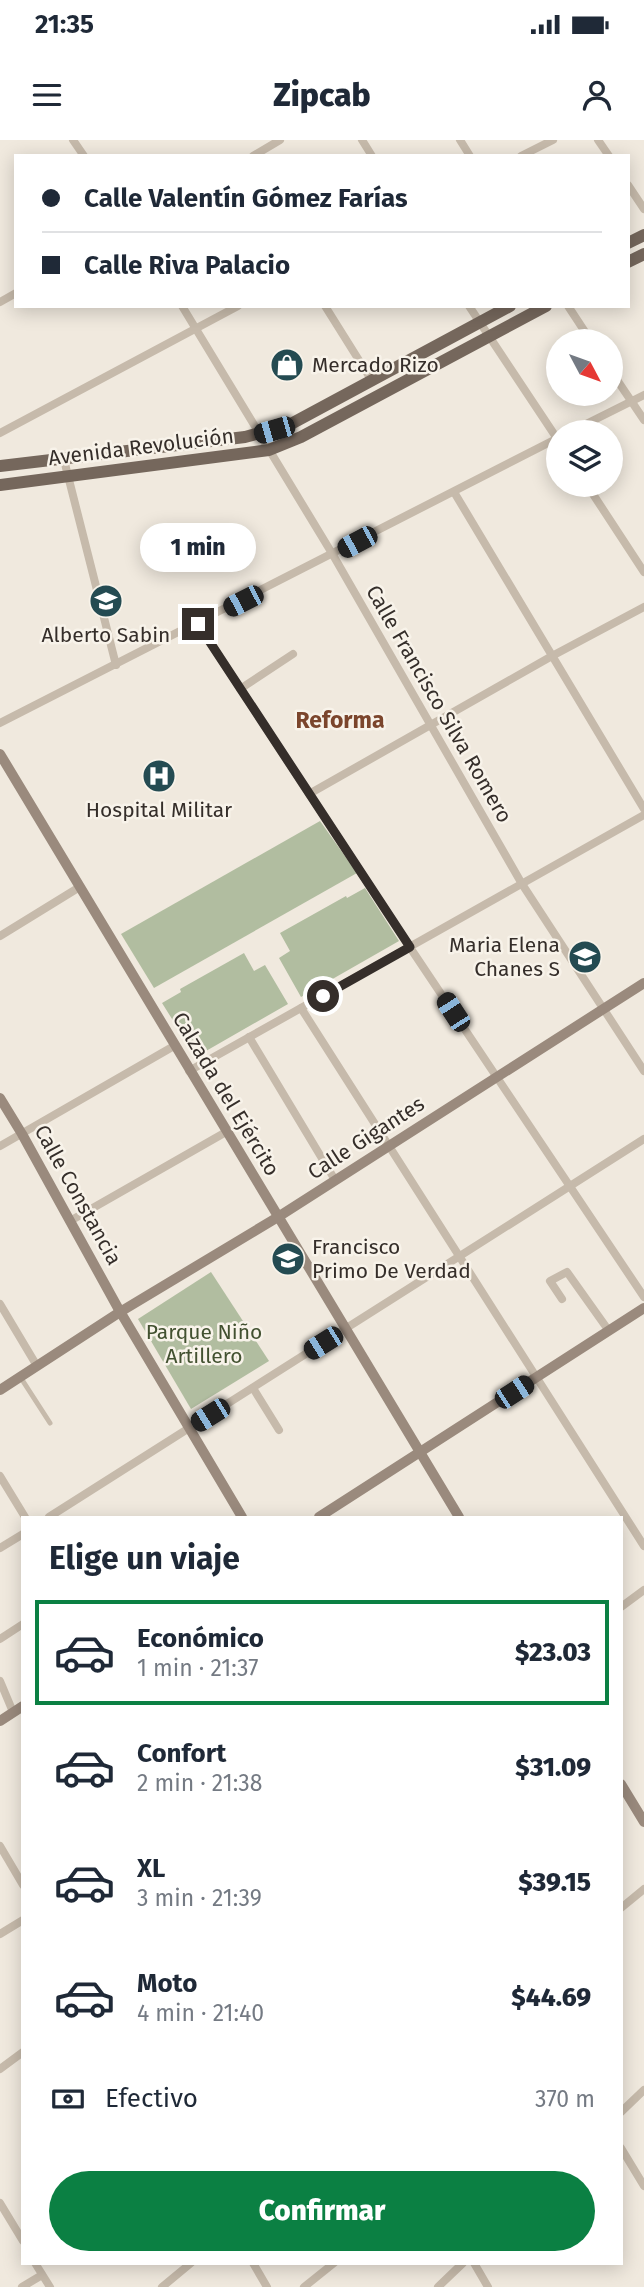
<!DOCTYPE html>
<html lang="es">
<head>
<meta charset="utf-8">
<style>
	:root { --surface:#fff; --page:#f2f2f3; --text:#1f2937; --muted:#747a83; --line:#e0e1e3; --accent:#0b8043 }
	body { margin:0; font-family:"Fira Sans",sans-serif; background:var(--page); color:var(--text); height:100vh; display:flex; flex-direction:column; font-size:26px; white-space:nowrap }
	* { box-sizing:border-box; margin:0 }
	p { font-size:23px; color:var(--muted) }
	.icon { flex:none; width:38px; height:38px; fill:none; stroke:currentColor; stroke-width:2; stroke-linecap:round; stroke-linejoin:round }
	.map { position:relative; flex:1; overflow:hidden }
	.sheet { position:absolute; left:21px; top:1376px; width:602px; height:749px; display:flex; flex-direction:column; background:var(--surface); border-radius:0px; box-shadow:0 4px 18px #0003 }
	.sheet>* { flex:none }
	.banner { position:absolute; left:14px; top:14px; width:616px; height:154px; border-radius:0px; box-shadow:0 4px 18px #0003; display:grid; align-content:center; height:154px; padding:0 28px; background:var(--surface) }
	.needle { width:46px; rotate:131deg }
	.tools { position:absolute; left:546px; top:189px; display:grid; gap:14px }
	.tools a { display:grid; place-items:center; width:77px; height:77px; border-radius:50%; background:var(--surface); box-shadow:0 4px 18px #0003; font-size:35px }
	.end { position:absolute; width:32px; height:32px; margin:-16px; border:9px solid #352e2a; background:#fff; box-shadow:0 0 0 4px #fff }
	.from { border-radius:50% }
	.bubble { position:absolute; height:49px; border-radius:24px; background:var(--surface); box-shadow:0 4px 18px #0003; font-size:23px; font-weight:800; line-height:49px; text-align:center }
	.car { position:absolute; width:21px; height:42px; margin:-21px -10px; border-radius:9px; box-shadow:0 0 5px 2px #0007; background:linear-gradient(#222 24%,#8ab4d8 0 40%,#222 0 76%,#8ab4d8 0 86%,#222 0) }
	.banner b { display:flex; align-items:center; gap:24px; height:66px; font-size:26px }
	.banner b+b { border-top:2px solid var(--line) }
	.banner i { width:18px; height:18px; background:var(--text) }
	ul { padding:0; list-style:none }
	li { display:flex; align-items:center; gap:21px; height:105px; margin:0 14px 10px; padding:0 14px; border:4px solid transparent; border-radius:0px }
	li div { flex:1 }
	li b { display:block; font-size:26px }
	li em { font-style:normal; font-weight:800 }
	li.selected { border-color:var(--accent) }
	li>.icon { width:63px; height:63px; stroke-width:1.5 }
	h2 { padding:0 28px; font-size:32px; line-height:84px }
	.pay { display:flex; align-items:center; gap:18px; height:77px; padding:0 28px; font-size:26px }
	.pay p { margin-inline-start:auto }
	.button { display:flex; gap:14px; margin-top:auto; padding:14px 28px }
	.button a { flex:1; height:80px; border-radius:42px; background:var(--accent); color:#fff; font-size:28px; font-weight:800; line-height:80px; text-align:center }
	.status { display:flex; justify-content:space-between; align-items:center; height:49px; padding:0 35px; background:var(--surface); direction:ltr }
	.status svg { height:19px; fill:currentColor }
	header { display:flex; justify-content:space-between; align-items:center; height:91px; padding:0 28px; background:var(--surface); font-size:32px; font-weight:800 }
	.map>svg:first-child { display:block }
</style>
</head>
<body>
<div class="status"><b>21:35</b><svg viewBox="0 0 49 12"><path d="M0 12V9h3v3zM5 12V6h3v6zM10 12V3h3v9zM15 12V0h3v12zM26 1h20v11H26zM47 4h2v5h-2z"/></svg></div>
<header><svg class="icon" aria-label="menu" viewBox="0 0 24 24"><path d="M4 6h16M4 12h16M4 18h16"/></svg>Zipcab<svg class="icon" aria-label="person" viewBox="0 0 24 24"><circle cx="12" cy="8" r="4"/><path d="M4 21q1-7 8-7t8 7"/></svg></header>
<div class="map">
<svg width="644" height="2147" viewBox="0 0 644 2147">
	<rect width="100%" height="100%" fill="#f0e9de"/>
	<!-- green -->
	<g fill="#b1bda0">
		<polygon points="320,681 357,733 154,848 121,794"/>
		<polygon points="365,748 399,801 301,857 279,818 290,811 280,793 346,756 347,758"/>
		<polygon points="244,813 254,831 265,825 288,864 199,915 194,914 162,863 181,852 180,849"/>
		<polygon points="211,1132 269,1221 191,1269 138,1179"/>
	</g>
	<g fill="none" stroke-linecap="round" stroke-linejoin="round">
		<!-- pedestrian -->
		<polyline stroke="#c6baab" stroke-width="5" points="19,1235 50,1283"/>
		<!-- minor -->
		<g stroke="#c6baab" stroke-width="8">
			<polyline points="73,0 84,16"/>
			<polyline points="362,0 372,16"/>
			<polyline points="460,0 470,16"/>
			<polyline points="598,0 609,16"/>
			<polyline points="253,16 280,0"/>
			<polyline points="521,16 553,0"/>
			<polyline points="628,45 644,69"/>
			<polyline points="0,162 16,153"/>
			<polyline points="182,166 333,415 522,744 644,931"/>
			<polyline points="325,166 372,241"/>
			<polyline points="469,166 558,300"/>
			<polyline points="568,166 591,201"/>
			<polyline points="611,231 644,280"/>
			<polyline points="570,292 644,255"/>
			<polyline points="0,293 238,166"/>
			<polyline points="64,320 116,525"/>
			<polyline points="587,345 644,432"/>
			<polyline points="454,352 644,669"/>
			<polyline points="198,484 407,803 644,1157"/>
			<polyline points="240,549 293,514"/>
			<polyline points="0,583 558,298"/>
			<polyline points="309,654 552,516 644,467"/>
			<polyline points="0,796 78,748"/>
			<polyline points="301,868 644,1406"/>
			<polyline points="249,897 335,1040"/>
			<polyline points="189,931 644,675"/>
			<polyline points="0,1006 174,906"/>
			<polyline points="70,1081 226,992"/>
			<polyline points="562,1159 550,1141 567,1132 609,1191"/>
			<polyline points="0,1164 37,1226"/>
			<polyline points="253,1248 279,1290"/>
			<polyline points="0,1336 25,1377"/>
			<polyline points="49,1377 644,999"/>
			<polyline points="0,1408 23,1394"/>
			<polyline points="621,1467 644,1450"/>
			<polyline points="0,1499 23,1484"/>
			<polyline points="0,1541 13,1572"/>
			<polyline points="0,1706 23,1745"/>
			<polyline points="621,1768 644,1749"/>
			<polyline points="0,1794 23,1780"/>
			<polyline points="0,1929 23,1912"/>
			<polyline points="621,1972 644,1950"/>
			<polyline points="621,2008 644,2046"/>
			<polyline points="0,2063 23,2101"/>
			<polyline points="35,2123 50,2147"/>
			<polyline points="253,2123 267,2147"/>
			<polyline points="474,2123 488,2147"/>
			<polyline points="22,2147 42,2135"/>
			<polyline points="162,2147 191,2123"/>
			<polyline points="304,2147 334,2123"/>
			<polyline points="438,2147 463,2123"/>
		</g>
		<!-- secondary -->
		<g stroke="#9a8a7d" stroke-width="10">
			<polyline points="0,614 459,1377"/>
			<polyline points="0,958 22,994 118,1168 242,1377"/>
			<polyline points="0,1250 120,1172 278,1077 644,843"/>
			<polyline points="319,1377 644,1168"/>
			<polyline points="0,1581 23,1566"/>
			<polyline points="621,1644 644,1682"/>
		</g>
		<!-- primary -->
		<g stroke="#75675c" stroke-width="12">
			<polyline points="628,103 644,95"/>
			<polyline points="628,122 644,114"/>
			<polyline points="0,326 245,297 289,285 510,166"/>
			<polyline points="0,345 269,310 301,297 546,166"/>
		</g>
	</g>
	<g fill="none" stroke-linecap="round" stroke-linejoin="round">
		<!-- route -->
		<polyline stroke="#352e2a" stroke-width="9" points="198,484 410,807 323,856"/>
	</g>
	<!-- icons -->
	<defs>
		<symbol id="shop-disc" viewBox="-11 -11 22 22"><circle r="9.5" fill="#244b52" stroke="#f8f3ea"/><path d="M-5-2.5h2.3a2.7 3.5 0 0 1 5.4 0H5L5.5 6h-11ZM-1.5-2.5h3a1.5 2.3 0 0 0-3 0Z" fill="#fff"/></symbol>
		<symbol id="school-disc" viewBox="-11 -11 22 22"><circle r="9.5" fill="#244b52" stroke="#f8f3ea"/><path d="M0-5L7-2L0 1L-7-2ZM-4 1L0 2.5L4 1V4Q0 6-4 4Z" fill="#fff"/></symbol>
		<symbol id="hospital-disc" viewBox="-11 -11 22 22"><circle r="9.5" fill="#244b52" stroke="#f8f3ea"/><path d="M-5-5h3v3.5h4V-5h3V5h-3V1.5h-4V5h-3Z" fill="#fff"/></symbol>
	</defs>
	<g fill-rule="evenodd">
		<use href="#shop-disc" x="268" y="206" width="38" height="38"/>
		<use href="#school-disc" x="87" y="442" width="38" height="38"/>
		<use href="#hospital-disc" x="140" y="617" width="38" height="38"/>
		<use href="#school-disc" x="566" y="798" width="38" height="38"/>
		<use href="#school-disc" x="269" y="1100" width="38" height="38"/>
	</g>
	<g text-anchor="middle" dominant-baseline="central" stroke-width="5" stroke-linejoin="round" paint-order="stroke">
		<!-- poi labels -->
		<g font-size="21" fill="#352e2a" stroke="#f8f3ea" text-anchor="start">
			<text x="312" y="225">Mercado Rizo</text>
			<text x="106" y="495" text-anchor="middle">Alberto Sabin</text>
			<text x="159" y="670" text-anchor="middle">Hospital Militar</text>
			<text x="560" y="805" text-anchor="end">Maria Elena<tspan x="560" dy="24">Chanes S</tspan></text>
			<text x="312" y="1107">Francisco<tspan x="312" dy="24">Primo De Verdad</tspan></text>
		</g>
		<!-- street labels -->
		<g font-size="21" fill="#352e2a" stroke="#f8f3ea">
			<text transform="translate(141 307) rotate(-7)">Avenida Revolución</text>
			<text transform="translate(439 564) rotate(60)">Calle Francisco Silva Romero</text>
			<text transform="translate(226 954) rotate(59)">Calzada del Ejército</text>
			<text transform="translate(366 998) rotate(-33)">Calle Gigantes</text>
			<text transform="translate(78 1055) rotate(61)">Calle Constancia</text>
		</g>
		<!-- park labels -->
		<g font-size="21" fill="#425130" stroke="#f8f3ea">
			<text x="204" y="1192">Parque Niño<tspan x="204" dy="24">Artillero</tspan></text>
		</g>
		<!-- neighbourhood labels -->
		<g font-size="23" font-weight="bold" fill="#7b452c" stroke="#f8f3ea">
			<text x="340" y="580">Reforma</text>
		</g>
	</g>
</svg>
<div class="tools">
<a><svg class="needle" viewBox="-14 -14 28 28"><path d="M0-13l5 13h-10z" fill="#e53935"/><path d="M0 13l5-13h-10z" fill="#747a83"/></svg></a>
<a><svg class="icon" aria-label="layers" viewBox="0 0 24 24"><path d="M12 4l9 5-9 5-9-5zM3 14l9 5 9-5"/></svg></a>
</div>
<i class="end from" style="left:323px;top:856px"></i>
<i class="end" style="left:198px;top:484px"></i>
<div class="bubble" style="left:140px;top:383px;width:116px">1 min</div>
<i class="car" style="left:274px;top:290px;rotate:254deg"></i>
<i class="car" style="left:357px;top:402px;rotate:242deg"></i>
<i class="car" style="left:243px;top:461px;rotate:243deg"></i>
<i class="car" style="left:453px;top:872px;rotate:327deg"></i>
<i class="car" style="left:323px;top:1203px;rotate:238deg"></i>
<i class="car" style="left:514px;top:1252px;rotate:57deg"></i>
<i class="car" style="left:210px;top:1275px;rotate:238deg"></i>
<div class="banner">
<b><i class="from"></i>Calle Valentín Gómez Farías</b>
<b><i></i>Calle Riva Palacio</b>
</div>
<section class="sheet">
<h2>Elige un viaje</h2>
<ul>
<li class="selected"><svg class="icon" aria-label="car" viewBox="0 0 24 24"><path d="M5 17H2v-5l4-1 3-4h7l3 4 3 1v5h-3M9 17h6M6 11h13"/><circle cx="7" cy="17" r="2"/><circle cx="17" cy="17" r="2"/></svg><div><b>Económico</b><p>1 min · 21:37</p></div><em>$23.03</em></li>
<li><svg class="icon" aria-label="car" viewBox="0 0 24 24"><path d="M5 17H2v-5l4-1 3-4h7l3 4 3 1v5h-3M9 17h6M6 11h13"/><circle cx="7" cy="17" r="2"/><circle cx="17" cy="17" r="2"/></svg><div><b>Confort</b><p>2 min · 21:38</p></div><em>$31.09</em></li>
<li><svg class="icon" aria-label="car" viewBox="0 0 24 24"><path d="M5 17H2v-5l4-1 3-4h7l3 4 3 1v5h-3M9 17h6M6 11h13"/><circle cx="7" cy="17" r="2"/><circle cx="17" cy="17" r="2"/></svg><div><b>XL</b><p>3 min · 21:39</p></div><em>$39.15</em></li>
<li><svg class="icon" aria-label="car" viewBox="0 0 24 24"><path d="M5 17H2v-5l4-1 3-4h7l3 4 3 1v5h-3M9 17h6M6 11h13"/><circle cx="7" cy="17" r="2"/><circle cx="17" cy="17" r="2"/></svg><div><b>Moto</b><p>4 min · 21:40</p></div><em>$44.69</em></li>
</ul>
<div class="pay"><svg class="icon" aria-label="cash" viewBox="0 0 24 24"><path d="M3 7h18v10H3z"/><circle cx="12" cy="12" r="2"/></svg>Efectivo<p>370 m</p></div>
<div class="button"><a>Confirmar</a></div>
</section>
</div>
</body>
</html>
